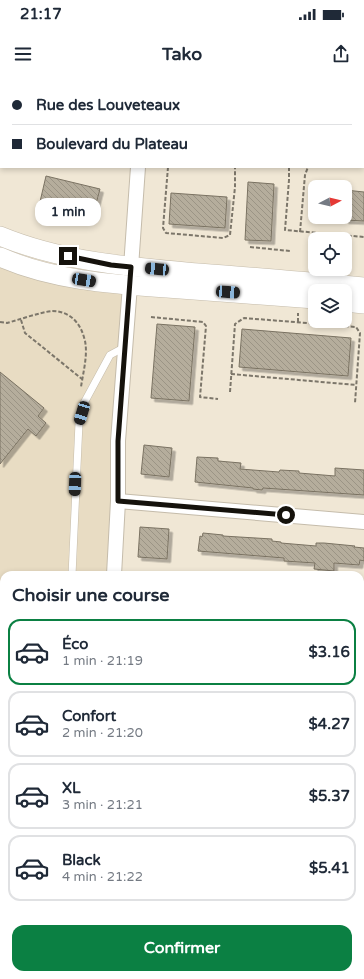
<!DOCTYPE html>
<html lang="fr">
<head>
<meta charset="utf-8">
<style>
	:root { --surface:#fff; --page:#f6f6f7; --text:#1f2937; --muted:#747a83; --line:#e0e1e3; --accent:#0b8043 }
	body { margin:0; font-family:"Varela Round",sans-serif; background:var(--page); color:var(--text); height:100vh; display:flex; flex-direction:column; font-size:15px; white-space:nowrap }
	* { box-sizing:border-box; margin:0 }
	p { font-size:13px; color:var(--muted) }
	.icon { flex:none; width:22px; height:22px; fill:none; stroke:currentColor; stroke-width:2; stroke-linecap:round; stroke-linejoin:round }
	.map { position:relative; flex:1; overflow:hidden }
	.drawer { position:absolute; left:0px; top:491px; width:364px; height:408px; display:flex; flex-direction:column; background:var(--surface); border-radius:12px 12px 0 0; box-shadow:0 2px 6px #0003 }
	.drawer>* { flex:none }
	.hud { position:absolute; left:0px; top:0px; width:364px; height:88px; box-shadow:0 2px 6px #0003; display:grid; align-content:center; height:88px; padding:0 12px; background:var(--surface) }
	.needle { width:26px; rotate:83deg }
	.tools { position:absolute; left:308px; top:100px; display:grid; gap:8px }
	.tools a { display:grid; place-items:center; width:44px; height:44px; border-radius:8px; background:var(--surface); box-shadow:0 2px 6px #0003; font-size:20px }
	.end { position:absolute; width:18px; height:18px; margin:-9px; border:5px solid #15120c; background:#fff; box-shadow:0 0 0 2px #fff }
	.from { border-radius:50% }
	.bubble { position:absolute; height:28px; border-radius:12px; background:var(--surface); box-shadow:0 2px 6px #0003; font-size:13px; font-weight:700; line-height:28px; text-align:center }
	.car { position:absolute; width:12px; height:24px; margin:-12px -6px; border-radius:5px; box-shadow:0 0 3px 1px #0007; background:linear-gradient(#222 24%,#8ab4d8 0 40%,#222 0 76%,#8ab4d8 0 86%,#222 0) }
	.hud b { display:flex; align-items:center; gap:14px; height:38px; font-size:15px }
	.hud b+b { border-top:1px solid var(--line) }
	.hud i { width:10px; height:10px; background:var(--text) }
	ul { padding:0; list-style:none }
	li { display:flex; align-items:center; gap:12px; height:66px; margin:0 8px 6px; padding:0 4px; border:2px solid var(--line); border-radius:12px }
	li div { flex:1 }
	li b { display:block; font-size:15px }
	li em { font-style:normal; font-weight:700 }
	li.current { border-color:var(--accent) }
	li>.icon { width:36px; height:36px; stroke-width:1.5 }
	h2 { padding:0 12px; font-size:18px; line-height:48px }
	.action { display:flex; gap:8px; margin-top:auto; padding:8px 12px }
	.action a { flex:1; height:46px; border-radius:12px; background:var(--accent); color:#fff; font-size:16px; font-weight:700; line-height:46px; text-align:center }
	.status { display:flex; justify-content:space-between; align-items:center; height:28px; padding:0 20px; background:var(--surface); direction:ltr }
	.status svg { height:11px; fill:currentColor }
	header { display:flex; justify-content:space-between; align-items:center; height:52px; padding:0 12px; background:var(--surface); font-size:18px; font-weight:700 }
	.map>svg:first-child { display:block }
</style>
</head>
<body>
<div class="status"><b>21:17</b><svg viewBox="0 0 49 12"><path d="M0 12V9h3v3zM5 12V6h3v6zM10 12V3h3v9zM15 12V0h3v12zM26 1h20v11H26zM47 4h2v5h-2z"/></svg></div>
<header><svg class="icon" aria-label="menu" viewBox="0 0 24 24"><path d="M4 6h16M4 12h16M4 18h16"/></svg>Tako<svg class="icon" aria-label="share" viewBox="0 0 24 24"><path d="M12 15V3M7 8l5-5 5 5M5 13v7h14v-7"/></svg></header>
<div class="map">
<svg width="364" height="899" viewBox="0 0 364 899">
	<defs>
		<pattern id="forest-firs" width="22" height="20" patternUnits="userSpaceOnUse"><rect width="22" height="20" fill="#cca95c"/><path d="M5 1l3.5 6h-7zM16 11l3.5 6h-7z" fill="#ae904f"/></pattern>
		<pattern id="building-back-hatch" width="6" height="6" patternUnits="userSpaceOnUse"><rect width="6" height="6" fill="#b5ad9c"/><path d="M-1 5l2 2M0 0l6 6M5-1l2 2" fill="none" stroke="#9b9485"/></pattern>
		<filter id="shadow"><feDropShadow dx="3.5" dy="3.5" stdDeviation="0" flood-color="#0004"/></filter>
	</defs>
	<rect width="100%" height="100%" fill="#f0e7d5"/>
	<!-- built -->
	<polygon fill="#e8dcc3" points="0,177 130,205 114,495 4,495 4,549 0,549"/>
	<!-- green -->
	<polygon fill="#dac599" points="0,549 4,549 4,772 0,771"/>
	<!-- forest -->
	<polygon fill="url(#forest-firs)" points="0,771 4,772 4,862 0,862"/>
	<!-- building -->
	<g fill="url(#building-back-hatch)" stroke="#7a7262" filter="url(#shadow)">
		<polygon points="46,96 100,109 92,139 39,126"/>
		<polygon points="248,102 274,104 271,161 245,160"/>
		<polygon points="345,110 364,112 364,141 345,140"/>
		<polygon points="171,113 227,117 225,148 169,144"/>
		<polygon points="157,244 195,247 189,321 151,318"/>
		<polygon points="242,249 351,258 348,296 239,287"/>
		<polygon points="0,292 44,328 38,336 46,343 36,356 28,349 0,384"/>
		<polygon points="144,365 172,368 169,397 141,394"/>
		<polygon points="197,377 218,378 218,381 241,383 240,389 279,392 280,390 299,391 299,393 335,396 335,388 364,390 364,415 263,408 262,410 253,409 253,408 195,402"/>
		<polygon points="140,447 169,449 167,479 138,477"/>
		<polygon points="203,453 223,455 223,456 272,459 272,461 281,462 281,463 316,466 316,463 324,463 355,466 354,467 364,468 364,481 360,480 359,485 334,483 334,491 314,489 315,483 284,481 284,478 198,471 200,456 202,457"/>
	</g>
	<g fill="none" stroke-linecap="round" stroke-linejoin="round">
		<defs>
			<polyline id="lane" points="72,495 79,343 84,323 110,275 125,267"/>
			<g id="street">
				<polyline points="145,1 145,0"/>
				<polyline points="131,187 138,87"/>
				<polyline points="118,421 364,442"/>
				<polyline points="114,495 118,421 118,361 130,205"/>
				<polyline points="360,583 364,584"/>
				<polyline points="360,804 364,802"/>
			</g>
			<g id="secondary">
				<path d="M0,156C63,182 131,187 198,193C253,197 309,202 364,207"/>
				<path d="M0,177C52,200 110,204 167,208C216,212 266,215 315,219"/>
				<polyline points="345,222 364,224"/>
			</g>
		</defs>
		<!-- lane casing -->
		<use href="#lane" stroke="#c5bcab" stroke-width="8"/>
		<!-- street casing -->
		<use href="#street" stroke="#c5bcab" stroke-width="16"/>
		<!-- secondary casing -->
		<use href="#secondary" stroke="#c5bcab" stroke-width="20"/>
		<!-- path -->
		<g stroke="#7c766a" stroke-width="2" stroke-dasharray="4 2" stroke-linecap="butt">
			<polyline points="168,87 163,148 166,153 223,158 230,155 235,107 235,87"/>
			<polyline points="289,87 289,100 285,150 364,157"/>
			<polyline points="300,152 305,95 308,87"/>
			<polyline points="250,167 290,171"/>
			<polyline points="151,237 203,242 206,246 200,317 218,319"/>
			<polyline points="21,240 25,253 82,299"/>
			<path d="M0,242L7,243C18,240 41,232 52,231C70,231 81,243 85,261C88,275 83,293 81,307"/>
			<polyline points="298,242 298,233"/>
			<polyline points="231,294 356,305"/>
			<polyline points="230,312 235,244 244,238 356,247 360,253 355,323"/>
			<polyline points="0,590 4,591"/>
			<polyline points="360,820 364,818"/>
			<polyline points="115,895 158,896 158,899"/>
			<polyline points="91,899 91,895"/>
		</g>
		<!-- lane -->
		<use href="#lane" stroke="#fff" stroke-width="7"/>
		<!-- street -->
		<use href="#street" stroke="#fff" stroke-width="14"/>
		<!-- secondary -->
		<use href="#secondary" stroke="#fff" stroke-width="19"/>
	</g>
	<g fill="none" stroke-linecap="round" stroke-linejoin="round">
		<!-- route -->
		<polyline stroke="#15120c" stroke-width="5" points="68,176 111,185 131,187 118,361 118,421 286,435"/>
	</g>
</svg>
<div class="tools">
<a><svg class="needle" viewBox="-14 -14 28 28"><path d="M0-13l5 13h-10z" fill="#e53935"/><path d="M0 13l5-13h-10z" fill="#747a83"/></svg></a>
<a><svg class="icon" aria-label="locate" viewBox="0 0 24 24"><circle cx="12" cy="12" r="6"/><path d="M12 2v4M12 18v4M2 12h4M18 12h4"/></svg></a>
<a><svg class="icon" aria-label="layers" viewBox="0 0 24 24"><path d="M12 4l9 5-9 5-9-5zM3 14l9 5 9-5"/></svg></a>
</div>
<i class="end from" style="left:286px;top:435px"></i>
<i class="end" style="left:68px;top:176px"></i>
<div class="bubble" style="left:35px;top:118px;width:66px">1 min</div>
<i class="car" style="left:157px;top:189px;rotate:275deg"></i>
<i class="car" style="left:84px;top:200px;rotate:99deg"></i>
<i class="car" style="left:228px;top:212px;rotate:94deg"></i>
<i class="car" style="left:82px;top:333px;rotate:197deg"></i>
<i class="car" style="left:75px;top:404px;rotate:182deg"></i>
<div class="hud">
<b><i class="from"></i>Rue des Louveteaux</b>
<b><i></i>Boulevard du Plateau</b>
</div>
<section class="drawer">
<h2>Choisir une course</h2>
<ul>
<li class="current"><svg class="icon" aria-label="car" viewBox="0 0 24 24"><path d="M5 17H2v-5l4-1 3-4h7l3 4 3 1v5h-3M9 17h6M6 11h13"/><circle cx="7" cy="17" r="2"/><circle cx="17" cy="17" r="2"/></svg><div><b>Éco</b><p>1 min · 21:19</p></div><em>$3.16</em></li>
<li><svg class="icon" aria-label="car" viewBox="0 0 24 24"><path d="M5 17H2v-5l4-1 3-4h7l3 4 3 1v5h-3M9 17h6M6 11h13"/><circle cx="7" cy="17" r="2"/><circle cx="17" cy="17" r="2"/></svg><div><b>Confort</b><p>2 min · 21:20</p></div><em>$4.27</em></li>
<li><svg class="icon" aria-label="car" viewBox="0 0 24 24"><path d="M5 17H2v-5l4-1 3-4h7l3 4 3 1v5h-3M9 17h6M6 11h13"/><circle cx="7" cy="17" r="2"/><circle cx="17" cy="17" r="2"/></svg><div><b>XL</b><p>3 min · 21:21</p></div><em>$5.37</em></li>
<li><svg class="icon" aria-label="car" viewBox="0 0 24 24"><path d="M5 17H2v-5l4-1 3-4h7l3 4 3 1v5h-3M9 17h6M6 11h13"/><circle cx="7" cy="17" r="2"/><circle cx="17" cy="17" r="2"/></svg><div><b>Black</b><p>4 min · 21:22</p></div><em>$5.41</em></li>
</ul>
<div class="action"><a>Confirmer</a></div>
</section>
</div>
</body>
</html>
